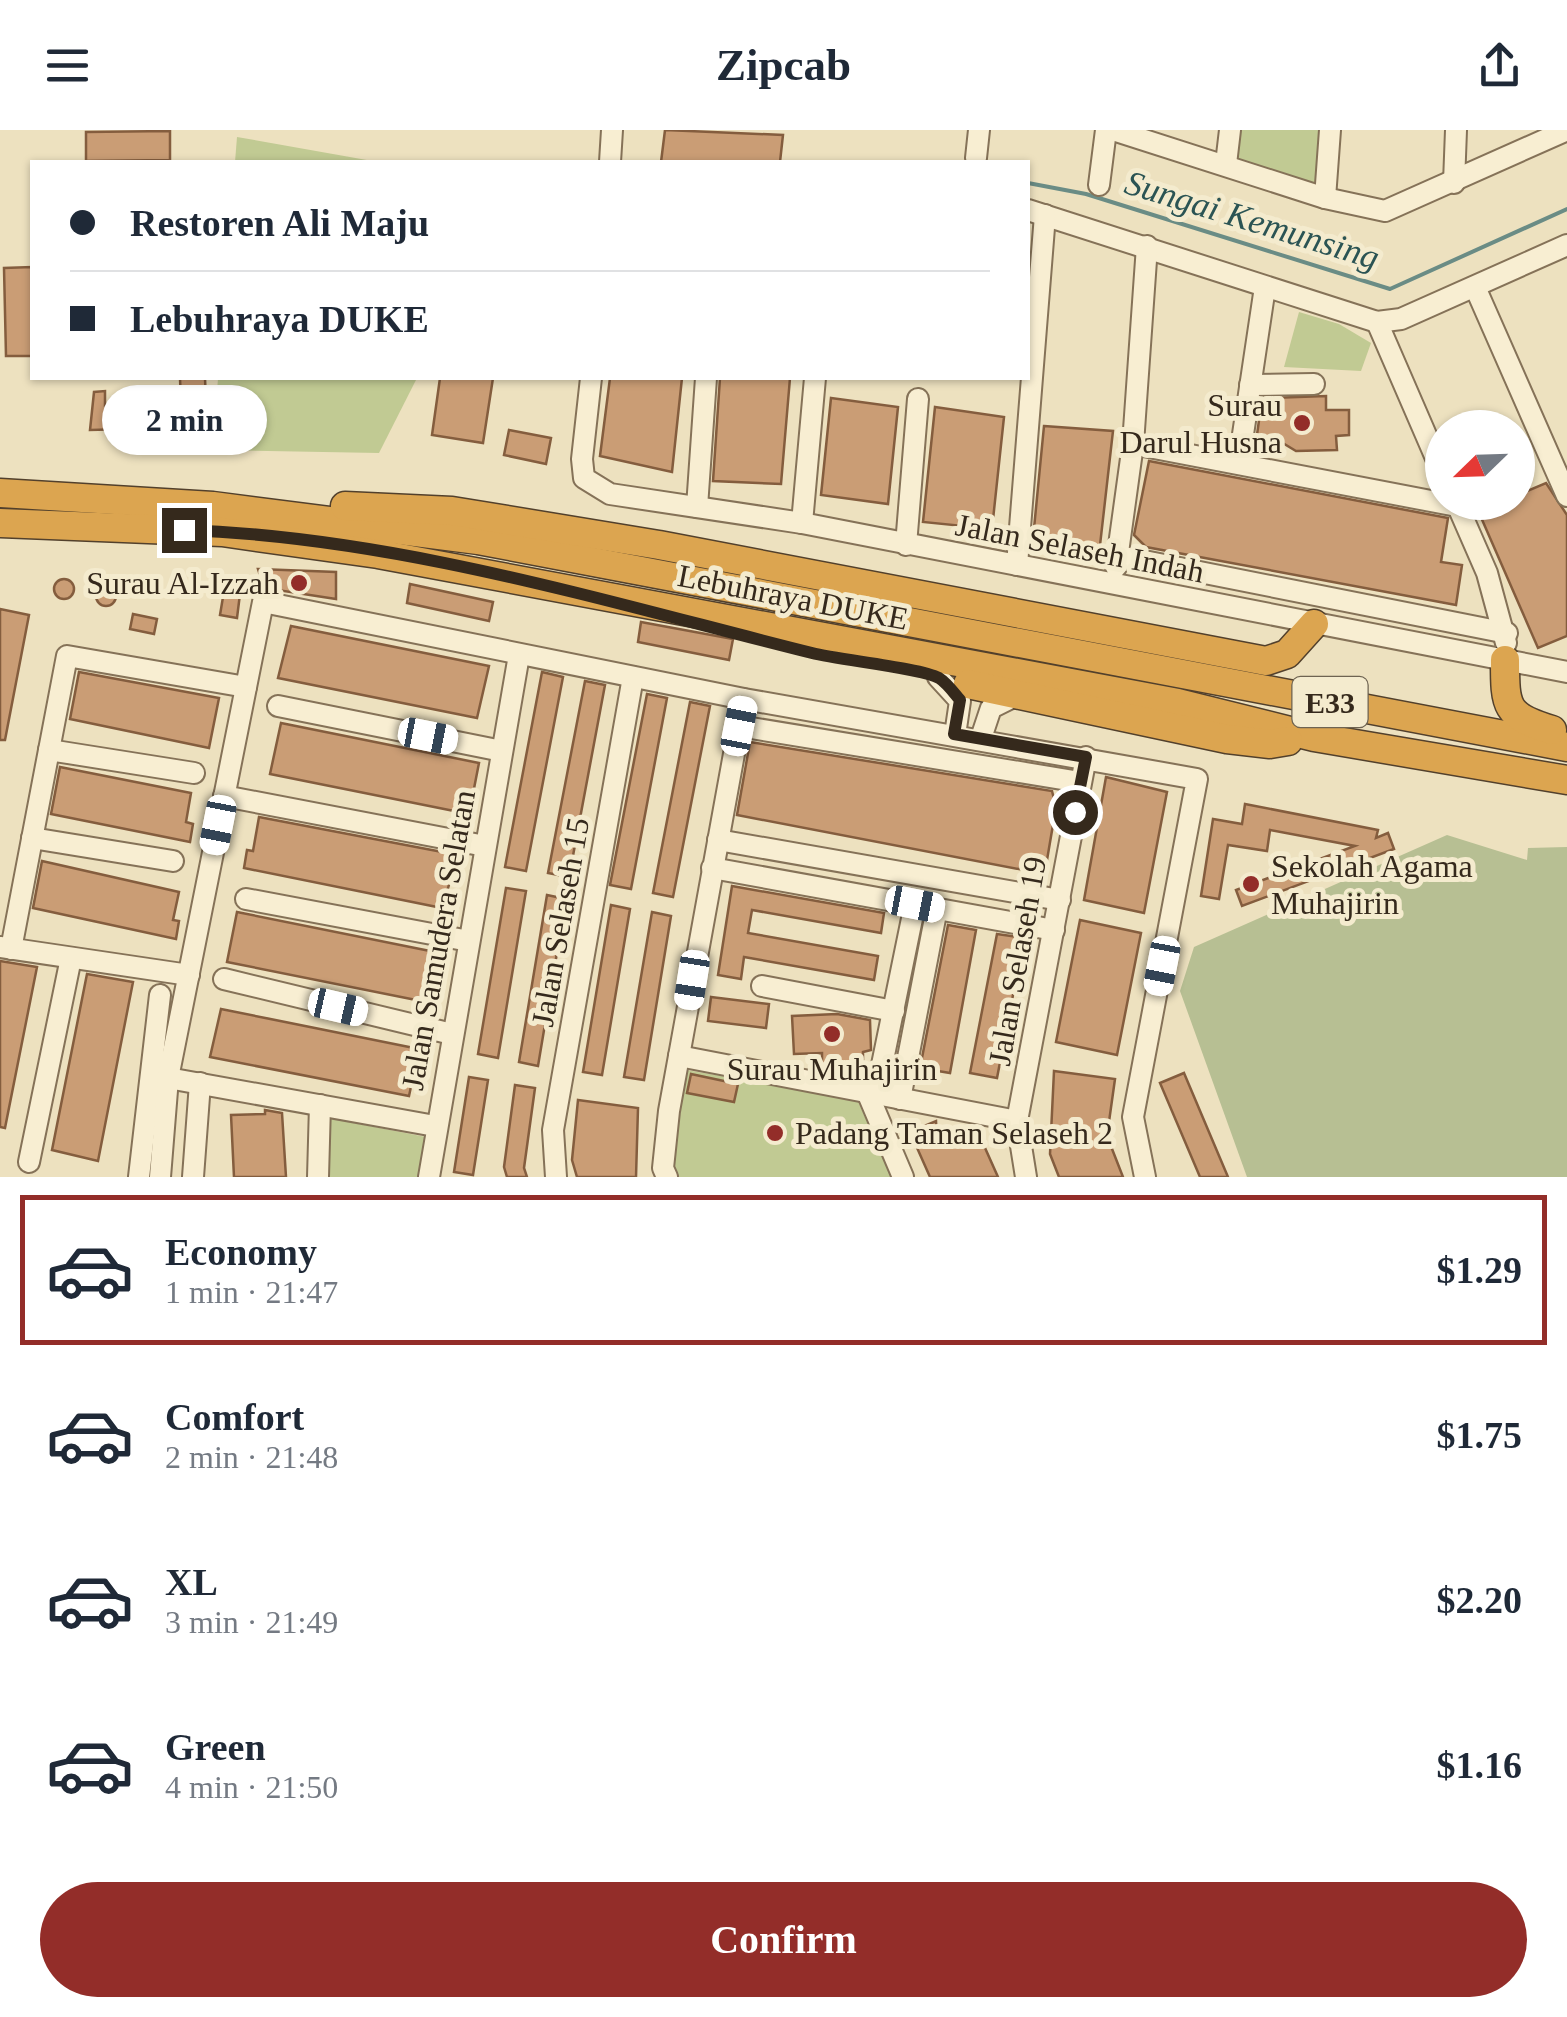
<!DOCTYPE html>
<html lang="en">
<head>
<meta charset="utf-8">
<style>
	:root { --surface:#fff; --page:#f2f2f3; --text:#1f2937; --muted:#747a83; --line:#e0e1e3; --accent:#932d29 }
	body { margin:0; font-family:"Times New Roman",serif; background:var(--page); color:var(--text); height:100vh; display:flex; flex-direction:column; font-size:38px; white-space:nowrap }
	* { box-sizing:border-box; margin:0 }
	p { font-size:32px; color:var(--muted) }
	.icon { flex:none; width:55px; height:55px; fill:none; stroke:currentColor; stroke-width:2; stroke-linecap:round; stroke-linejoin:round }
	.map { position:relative; height:1047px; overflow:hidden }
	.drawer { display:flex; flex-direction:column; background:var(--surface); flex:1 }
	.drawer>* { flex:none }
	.hud { position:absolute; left:30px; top:30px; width:1000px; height:220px; border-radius:0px; box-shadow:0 2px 8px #0004; display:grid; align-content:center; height:220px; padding:0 40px; background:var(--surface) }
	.needle { width:65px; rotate:247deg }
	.tools { position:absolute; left:1425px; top:280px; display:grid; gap:20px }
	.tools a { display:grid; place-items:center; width:110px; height:110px; border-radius:50%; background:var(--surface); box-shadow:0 2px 8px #0004; font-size:50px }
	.end { position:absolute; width:45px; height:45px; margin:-22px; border:12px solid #35291c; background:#fff; box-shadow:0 0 0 5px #fff }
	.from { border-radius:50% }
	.bubble { position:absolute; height:70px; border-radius:35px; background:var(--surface); box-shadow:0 2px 8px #0004; font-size:32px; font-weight:600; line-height:70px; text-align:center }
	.car { position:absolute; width:30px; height:60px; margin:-30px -15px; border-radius:12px; box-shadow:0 0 8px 2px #0007; background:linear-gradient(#fff 24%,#345 0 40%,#fff 0 76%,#345 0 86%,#fff 0) }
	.hud b { display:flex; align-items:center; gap:35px; height:95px; font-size:38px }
	.hud b+b { border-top:2px solid var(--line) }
	.hud i { width:25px; height:25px; background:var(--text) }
	ul { padding:18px 0 0; list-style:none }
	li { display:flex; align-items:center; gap:30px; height:150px; margin:0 20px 15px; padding:0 20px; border:5px solid transparent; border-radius:0px }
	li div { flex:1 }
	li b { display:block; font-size:38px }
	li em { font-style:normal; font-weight:600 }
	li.on { border-color:var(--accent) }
	li>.icon { width:90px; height:90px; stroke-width:1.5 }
	.action { display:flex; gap:20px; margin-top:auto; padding:20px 40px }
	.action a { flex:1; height:115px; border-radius:60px; background:var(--accent); color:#fff; font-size:40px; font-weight:600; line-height:115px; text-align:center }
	header { display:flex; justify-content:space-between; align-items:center; height:130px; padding:0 40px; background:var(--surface); font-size:45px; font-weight:600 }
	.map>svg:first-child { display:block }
</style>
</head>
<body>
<header><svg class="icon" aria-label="menu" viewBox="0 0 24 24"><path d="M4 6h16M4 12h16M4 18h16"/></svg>Zipcab<svg class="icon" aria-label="share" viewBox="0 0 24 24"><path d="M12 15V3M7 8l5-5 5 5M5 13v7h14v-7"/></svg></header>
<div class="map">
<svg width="1567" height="1047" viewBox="0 0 1567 1047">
	<rect width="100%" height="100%" fill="#ede1bf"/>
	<!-- green -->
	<g fill="#c1ca93">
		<polygon points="1238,0 1319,0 1316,59 1235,30"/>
		<polygon points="237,7 378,32 235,32"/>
		<polygon points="1299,182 1339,194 1371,213 1361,241 1284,237"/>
		<polygon points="218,248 417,248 379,323 213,320"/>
		<polygon points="686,940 857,969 891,1047 677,1047 673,1038"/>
		<polygon points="328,988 426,1007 422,1047 328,1047"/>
	</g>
	<!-- cemetery -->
	<polygon fill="#b7bf93" points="1447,705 1527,730 1528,718 1567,717 1567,1047 1247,1047 1180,861 1194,817"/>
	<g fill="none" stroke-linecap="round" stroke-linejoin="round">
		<!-- stream -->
		<g stroke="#6a8c85" stroke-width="4">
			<polyline points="915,32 919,32"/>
			<polyline points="1028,53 1086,64 1390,159 1567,79"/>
		</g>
	</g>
	<!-- building -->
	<g fill="#ca9d75" stroke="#845d3e" stroke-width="2.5">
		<polygon points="665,0 783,5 780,32 661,32"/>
		<polygon points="170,1 170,30 86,31 86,2"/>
		<polygon points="32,137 32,226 6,226 4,138"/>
		<polygon points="180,248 205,248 207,297 90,300 94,262 105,261 105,276 181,274"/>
		<polygon points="440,248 493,248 483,313 432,305"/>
		<polygon points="610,248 682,248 672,342 600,326"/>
		<polygon points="720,248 790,248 781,354 713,351"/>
		<polygon points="1326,266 1326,280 1349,280 1349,305 1336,306 1337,320 1296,321 1281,312 1256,312 1261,276 1268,276 1268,268"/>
		<polygon points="831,268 898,277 888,374 821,365"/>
		<polygon points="935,277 1004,287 992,399 923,392"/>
		<polygon points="1044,296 1113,301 1099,424 1032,419"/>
		<polygon points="509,300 551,308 546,334 504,325"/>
		<polygon points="1149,331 1448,388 1441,432 1462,435 1456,475 1146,417 1134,405"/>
		<polygon points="1546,353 1567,385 1567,506 1538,518 1480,385 1518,372 1518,365"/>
		<polygon points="258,439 336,442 336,469 264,458"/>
		<circle cx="64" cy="459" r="10"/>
		<polygon points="410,454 493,472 489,491 407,473"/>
		<circle cx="106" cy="466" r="10"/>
		<polygon points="224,461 240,464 237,488 220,485"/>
		<polygon points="0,479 29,485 5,610 0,610"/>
		<polygon points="133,484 157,489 154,504 130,499"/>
		<polygon points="641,492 733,509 729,530 638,512"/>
		<polygon points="291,496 489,536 477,588 278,548"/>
		<polygon points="79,542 219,568 209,618 70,589"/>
		<polygon points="542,542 563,547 526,741 505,737"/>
		<polygon points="585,551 605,555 569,747 548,743"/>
		<polygon points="647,564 667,568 631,759 610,755"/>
		<polygon points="690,572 710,576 673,767 653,763"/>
		<polygon points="281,593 479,633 469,684 270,644"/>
		<polygon points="750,612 1052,661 1056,677 1046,736 1034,742 737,685"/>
		<polygon points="60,637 191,663 186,692 193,694 190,712 51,684"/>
		<polygon points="1106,647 1167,662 1144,783 1084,770"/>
		<polygon points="1245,674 1378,700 1376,708 1388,703 1394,719 1242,776 1236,760 1355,716 1270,700 1267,721 1228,715 1219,769 1201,766 1213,689 1242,694"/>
		<polygon points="259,687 458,725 442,778 244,738 247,720 253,721"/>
		<polygon points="42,731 179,762 173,790 179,791 176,809 33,778"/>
		<polygon points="732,756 884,783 881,803 752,780 748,803 878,826 874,850 744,827 741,849 718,845"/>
		<polygon points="506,758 526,761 498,928 478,924"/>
		<polygon points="547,765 566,769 538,936 519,932"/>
		<polygon points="611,775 630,779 602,945 583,942"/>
		<polygon points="237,782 435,822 426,872 227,832"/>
		<polygon points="652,782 671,786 644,950 624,947"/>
		<polygon points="1080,790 1141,803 1117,925 1056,912"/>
		<polygon points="948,795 976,800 950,943 920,938"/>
		<polygon points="997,804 1024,808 997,948 970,943"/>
		<polygon points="0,831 37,837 5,998 0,997"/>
		<polygon points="87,844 133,852 98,1031 52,1020"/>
		<polygon points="711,867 769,874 766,898 708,891"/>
		<polygon points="221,879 419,919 409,966 210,927"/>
		<polygon points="837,884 870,890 871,920 863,922 863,933 822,935 822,923 794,924 792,886"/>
		<polygon points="1054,941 1115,949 1107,1006 1123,1047 1059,1047 1050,1024"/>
		<polygon points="1184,943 1228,1047 1200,1047 1160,953"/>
		<polygon points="691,944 738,954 734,972 687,963"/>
		<polygon points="469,947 488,950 473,1045 454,1042"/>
		<polygon points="515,955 535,958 524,1038 527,1047 507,1047 504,1037"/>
		<polygon points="578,970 638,978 636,1047 577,1047 572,1030"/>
		<polygon points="265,980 282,983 286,1047 234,1047 231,985 265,984"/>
		<polygon points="936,991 937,1012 956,1016 957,1009 977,1000 998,1047 930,1047 910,1002"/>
	</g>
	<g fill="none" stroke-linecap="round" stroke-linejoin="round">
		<defs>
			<g id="minor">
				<polyline points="1113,0 1325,68 1385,81 1567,0"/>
				<polyline points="976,28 979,0"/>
				<polyline points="610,32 612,0"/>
				<polyline points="1226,34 1230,0"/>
				<polyline points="1454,53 1456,0"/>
				<polyline points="1099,55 1106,0"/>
				<polyline points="1325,68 1330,0"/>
				<polyline points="1028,80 1377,192 1401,189 1567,115"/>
				<polyline points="1475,157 1567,366"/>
				<polyline points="1377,192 1442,342"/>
				<polyline points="591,248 582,329 584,348 610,364 802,393 1567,542"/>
				<polyline points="1250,255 1314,254"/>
				<polyline points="1133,314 1457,376"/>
				<polyline points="1239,331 1265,157"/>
				<polyline points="1456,372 1487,443 1506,513"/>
				<polyline points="697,377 706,248"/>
				<polyline points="802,393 815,248"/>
				<polyline points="906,415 918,269"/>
				<polyline points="1119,426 1507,503"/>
				<polyline points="1017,435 1045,85"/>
				<polyline points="1116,437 1133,314 1147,116"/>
				<polyline points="938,547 960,571 955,605"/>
				<polyline points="278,576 502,621"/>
				<polyline points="739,596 1080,652"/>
				<polyline points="981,608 991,578 1017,565"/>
				<polyline points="49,620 194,643"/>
				<polyline points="224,666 485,716"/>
				<polyline points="32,708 173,731"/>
				<polyline points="718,710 1060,770"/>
				<polyline points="712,738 1054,800"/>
				<polyline points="246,769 469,811"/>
				<polyline points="0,817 189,845"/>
				<polyline points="11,819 67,526 246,557"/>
				<polyline points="224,849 452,904"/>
				<polyline points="762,856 894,881"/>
				<polyline points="679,926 1017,991"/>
				<polyline points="168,948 435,996"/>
				<polyline points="867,962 903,1047"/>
				<polyline points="876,964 915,774"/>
				<polyline points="900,969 937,778"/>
				<polyline points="29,1032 71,828"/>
				<polyline points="139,1047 160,865"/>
				<polyline points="160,1047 168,948 263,472 744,569 1197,649 1133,987 1145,1047"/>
				<polyline points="193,1047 200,953"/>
				<polyline points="318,1047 320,975"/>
				<polyline points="429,1047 519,525"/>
				<polyline points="556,1047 553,1000 633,547"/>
				<polyline points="667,1047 663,1038 669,981 744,569"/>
				<polyline points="1026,1047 1017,991 1086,627"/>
			</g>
			<g id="highway">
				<polyline points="0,363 213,376 478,410 1567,617"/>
				<polyline points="345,376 452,381 659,415 1266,531 1287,524 1314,494"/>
				<polyline points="0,393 222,402 378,424 1178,573 1314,607 1567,650"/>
				<path d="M1505,530C1505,577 1505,586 1552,600"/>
				<polyline points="968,554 1227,609 1270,614 1288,611"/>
			</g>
		</defs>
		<!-- minor casing -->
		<use href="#minor" stroke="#857258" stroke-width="24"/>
		<!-- highway casing -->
		<use href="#highway" stroke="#52402c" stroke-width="31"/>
		<!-- minor -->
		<use href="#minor" stroke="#f8eed2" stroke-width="20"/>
		<!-- highway -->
		<use href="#highway" stroke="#dca550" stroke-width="28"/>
	</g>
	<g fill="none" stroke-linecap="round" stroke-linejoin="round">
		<!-- route -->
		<path stroke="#35291c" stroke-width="12" d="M184,400C397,407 607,472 812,523C839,530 921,538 939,548C947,553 954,563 960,570L954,604L1086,627L1075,682"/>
	</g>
	<!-- markers -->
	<g fill="#932d29" stroke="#f4ebce" stroke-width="4">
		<circle cx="1302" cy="293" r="10"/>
		<circle cx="299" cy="453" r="10"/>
		<circle cx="1251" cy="754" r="10"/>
		<circle cx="832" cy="904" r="10"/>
		<circle cx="775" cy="1003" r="10"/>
	</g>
	<g text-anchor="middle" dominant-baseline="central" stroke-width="10" stroke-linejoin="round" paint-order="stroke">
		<!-- shield labels -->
		<rect fill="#f4ebce" stroke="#6e6351" stroke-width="2.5" x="1292.5" y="547" width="75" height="50" rx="8"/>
		<g font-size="30" font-weight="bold" fill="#35291c">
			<text x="1330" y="572">E33</text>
		</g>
		<!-- poi labels -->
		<g font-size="32" fill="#35291c" stroke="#f4ebce" text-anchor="end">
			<text x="1282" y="275">Surau<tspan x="1282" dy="37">Darul Husna</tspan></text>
			<text x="279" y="453">Surau Al-Izzah</text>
			<text x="1271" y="736" text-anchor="start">Sekolah Agama<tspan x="1271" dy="37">Muhajirin</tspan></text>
			<text x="832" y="939" text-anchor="middle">Surau Muhajirin</text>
			<text x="795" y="1003" text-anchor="start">Padang Taman Selaseh 2</text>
		</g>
		<!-- street labels -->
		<g font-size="32" fill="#35291c" stroke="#f4ebce">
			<text transform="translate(1080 418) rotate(11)">Jalan Selaseh Indah</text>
			<text transform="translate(793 467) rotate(11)">Lebuhraya DUKE</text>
			<text transform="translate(560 792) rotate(-80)">Jalan Selaseh 15</text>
			<text transform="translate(438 810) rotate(-80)">Jalan Samudera Selatan</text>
			<text transform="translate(1017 831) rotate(-80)">Jalan Selaseh 19</text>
		</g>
		<!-- water labels -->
		<g font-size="35" font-style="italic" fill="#2b5454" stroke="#f4ebce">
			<text transform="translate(1252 90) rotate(17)">Sungai Kemunsing</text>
		</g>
	</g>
</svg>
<div class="tools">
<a><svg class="needle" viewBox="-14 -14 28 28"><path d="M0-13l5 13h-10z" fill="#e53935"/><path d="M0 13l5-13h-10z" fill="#747a83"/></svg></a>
</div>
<i class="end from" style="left:1075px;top:682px"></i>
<i class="end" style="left:184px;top:400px"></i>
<div class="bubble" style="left:102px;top:255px;width:165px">2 min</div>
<i class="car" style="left:739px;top:596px;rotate:11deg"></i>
<i class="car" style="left:428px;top:606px;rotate:101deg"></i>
<i class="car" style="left:218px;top:695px;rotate:191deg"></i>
<i class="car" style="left:915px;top:774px;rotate:101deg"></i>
<i class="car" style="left:1162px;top:836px;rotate:191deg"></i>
<i class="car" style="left:692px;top:850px;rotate:189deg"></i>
<i class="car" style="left:338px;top:877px;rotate:103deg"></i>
<div class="hud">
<b><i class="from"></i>Restoren Ali Maju</b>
<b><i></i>Lebuhraya DUKE</b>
</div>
</div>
<section class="drawer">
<ul>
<li class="on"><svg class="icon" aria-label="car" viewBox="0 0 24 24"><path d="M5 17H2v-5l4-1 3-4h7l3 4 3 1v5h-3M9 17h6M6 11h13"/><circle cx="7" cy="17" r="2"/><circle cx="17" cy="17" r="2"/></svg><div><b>Economy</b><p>1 min · 21:47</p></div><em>$1.29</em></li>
<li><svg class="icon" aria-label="car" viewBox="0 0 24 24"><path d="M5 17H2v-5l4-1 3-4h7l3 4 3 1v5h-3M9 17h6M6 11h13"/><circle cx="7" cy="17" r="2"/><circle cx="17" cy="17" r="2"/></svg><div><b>Comfort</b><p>2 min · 21:48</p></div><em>$1.75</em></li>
<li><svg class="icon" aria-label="car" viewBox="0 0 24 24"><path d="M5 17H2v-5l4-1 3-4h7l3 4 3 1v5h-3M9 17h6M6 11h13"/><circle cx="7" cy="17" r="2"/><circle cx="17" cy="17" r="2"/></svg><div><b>XL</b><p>3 min · 21:49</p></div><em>$2.20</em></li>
<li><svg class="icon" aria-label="car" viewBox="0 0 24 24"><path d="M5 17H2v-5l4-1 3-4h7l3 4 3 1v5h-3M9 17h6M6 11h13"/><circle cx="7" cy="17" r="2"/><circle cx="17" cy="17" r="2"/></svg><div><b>Green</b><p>4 min · 21:50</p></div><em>$1.16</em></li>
</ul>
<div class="action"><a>Confirm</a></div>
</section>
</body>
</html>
